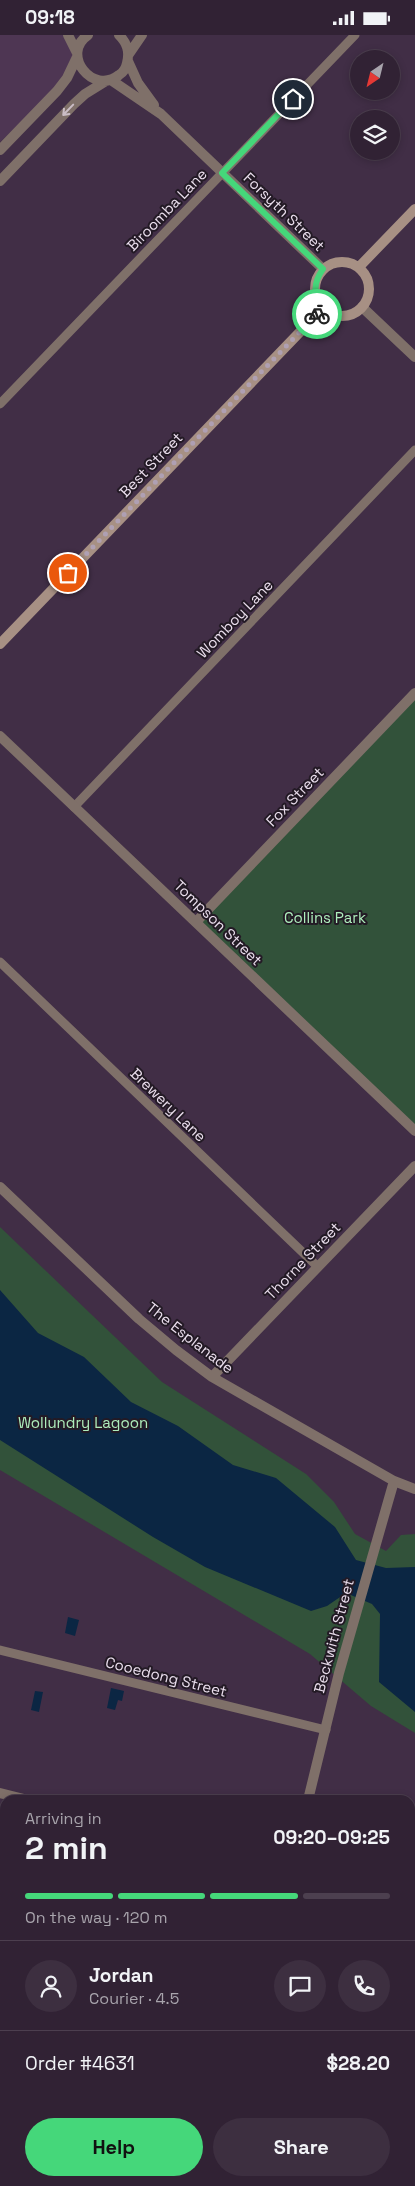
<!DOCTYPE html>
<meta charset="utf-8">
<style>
body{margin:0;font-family:"Space Grotesk",sans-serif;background:#3d2f40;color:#f1f3f6;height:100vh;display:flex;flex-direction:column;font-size:19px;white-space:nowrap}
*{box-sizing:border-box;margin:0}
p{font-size:16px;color:#a8a4ac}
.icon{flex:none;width:28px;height:28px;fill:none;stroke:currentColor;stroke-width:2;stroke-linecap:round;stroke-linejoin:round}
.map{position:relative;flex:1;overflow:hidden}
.side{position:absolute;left:0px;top:1760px;width:415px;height:391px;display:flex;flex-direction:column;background:#312234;border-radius:15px 15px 0 0;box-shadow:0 2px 8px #0003,0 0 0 1px #4c3f4f}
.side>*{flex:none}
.needle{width:32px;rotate:215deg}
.tools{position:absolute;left:350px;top:15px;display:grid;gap:10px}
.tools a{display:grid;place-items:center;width:50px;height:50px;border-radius:50%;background:#312234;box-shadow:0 2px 8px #0003,0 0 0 1px #4c3f4f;font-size:25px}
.pin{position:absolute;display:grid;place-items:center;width:42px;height:42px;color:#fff;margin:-21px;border:2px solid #fff;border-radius:50%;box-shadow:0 1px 5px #0007}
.courier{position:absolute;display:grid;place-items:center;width:50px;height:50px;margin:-25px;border:4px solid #45d77a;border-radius:50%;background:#fff;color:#222;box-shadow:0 1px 6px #0007}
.headline em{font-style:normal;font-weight:600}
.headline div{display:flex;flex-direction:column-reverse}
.headline{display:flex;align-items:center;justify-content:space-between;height:85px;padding:0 25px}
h1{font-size:32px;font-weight:600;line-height:38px}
.bar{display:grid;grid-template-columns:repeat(4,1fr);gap:8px 5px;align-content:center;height:60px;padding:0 25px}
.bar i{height:6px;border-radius:4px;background:#4c3f4f}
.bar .on{background:#45d77a}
.bar p{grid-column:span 4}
.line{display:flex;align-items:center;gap:12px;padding:0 25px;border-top:1px solid #4c3f4f}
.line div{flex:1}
.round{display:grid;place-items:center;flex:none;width:52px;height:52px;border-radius:26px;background:#3d2f40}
.cta{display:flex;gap:10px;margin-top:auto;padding:10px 25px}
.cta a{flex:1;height:58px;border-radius:30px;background:#45d77a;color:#111;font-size:20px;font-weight:600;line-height:58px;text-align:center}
.cta a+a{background:#3d2f40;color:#f1f3f6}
.status{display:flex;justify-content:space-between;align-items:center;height:35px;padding:0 25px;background:#312234;direction:ltr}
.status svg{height:14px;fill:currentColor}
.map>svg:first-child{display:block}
</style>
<div class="status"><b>09:18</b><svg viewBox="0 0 49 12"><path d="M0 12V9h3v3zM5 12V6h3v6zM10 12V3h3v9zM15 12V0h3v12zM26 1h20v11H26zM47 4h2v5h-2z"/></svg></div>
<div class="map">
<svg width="415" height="2151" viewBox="0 0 415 2151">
<rect width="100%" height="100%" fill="#412e46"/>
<path fill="#4e3653" d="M0,0h63l7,10 3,13 -19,33 -54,51z"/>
<path fill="#32523a" d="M415,658v438l-219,-209z
M0,1192l162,155 144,92 28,28 21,32 31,17 15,-16 14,-1v199l-44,-27 -61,-52 -310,-184z"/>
<path fill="#0b2643" d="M0,1255l38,43 46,24 47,45 47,24 55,39 43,13 59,49 21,33 30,8 29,-1v145l-36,-30 1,-68 -8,-10 -26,-11 -19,13 -16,5 -106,-44 -52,-30 -153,-97z
M68,1582l11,3 -4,16 -10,-3z
M111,1653l13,3 -2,10 -4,-1 -3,10 -8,-2z
M35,1656l8,1 -4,20 -8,-2z"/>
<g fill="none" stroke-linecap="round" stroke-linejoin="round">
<path stroke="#7f7069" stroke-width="9" d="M0,369l355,-369
M74,772l341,-357
M0,927l318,305
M0,1615l326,80
M0,2090l5,1"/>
<path stroke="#7f7069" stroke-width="10" d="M68,0l9,18
M88,0c-28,19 5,61 31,40 5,-3 7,-7 8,-12 3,-12 0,-20 -8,-28
M129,19l13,-19
M128,26l10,22 16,22
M111,45l50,34 162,155
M0,115l57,-59 10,-13 10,-21
M0,146l74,-77 11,-10 21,-13
M362,272l53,50
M0,701l415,395
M196,887l219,-229
M0,1152l139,132 37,31 36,27 182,104 21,8
M212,1342l203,-211
M0,1758l28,7
M308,1765l31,-127 55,-192
M410,1858l5,1
M217,2151l1,-5"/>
<path stroke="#a79084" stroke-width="10" d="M315 254a27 27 0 1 1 54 0a27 27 0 1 1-54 0Z
M359,232l56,-58
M0,609l323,-336
M0,1960l5,1
M410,2060l5,1"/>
</g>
<defs><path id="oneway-shaft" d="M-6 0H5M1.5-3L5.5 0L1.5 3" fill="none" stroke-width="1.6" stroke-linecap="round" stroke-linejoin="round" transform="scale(1.25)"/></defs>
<use stroke="#cabdc5" href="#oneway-shaft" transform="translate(68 75) rotate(134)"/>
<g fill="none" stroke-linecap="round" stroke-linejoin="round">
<path stroke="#afa0b3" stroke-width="5" stroke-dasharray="0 9" d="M68,538l249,-259"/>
<path stroke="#45d77a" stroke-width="6" d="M293,64l-71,74 101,96c-10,14 -10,25 0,39l-6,6"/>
</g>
<g text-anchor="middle" stroke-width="4" stroke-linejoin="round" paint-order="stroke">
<g font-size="15" fill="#eadeed" stroke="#231a25">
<text transform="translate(167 175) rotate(-46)" y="5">Biroomba Lane</text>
<text transform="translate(284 177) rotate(44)" y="5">Forsyth Street</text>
<text transform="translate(151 430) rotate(-46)" y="5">Best Street</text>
<text transform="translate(235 584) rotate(-46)" y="5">Womboy Lane</text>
<text transform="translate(295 762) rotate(-46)" y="5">Fox Street</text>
<text transform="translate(218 888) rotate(44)" y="5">Tompson Street</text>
<text transform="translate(168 1070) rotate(44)" y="5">Brewery Lane</text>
<text transform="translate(303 1226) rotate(-46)" y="5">Thorne Street</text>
<text transform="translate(190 1303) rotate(38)" y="5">The Esplanade</text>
<text transform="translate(334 1601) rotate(-75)" y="5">Beckwith Street</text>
<text transform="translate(166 1642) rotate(14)" y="5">Cooedong Street</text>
</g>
<g font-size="15" fill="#aeedbc" stroke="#231a25">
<text x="325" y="888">Collins Park</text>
<text x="83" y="1393">Wollundry Lagoon</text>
</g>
</g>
</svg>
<div class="tools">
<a><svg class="needle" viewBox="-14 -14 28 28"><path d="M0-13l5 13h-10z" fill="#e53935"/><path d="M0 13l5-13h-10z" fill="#a8a4ac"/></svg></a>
<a><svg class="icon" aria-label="layers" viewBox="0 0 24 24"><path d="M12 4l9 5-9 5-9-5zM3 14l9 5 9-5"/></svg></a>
</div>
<div class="pin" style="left:68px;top:538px;background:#ea580c"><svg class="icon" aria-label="bag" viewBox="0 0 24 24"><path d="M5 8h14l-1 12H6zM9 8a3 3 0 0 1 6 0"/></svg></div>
<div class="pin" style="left:293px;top:64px;background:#1f2937"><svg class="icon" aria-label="home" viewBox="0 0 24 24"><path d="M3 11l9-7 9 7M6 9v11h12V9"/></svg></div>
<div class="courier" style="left:317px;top:279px"><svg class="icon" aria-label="bike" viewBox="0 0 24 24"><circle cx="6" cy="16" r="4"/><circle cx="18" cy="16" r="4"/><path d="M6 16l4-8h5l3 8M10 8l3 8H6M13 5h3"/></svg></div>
<section class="side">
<div class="headline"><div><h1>2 min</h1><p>Arriving in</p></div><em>09:20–09:25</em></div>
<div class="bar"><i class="on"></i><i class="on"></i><i class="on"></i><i></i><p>On the way · 120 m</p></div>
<div class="line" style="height:90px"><a class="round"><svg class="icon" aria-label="person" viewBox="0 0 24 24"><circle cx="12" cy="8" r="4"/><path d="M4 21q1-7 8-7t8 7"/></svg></a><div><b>Jordan</b><p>Courier · 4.5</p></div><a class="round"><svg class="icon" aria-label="chat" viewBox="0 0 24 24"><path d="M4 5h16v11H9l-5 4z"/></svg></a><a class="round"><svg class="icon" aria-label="phone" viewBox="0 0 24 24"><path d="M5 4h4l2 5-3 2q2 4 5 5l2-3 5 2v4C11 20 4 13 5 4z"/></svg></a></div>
<div class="line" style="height:65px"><div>Order #4631</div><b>$28.20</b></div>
<div class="cta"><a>Help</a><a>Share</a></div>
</section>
</div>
